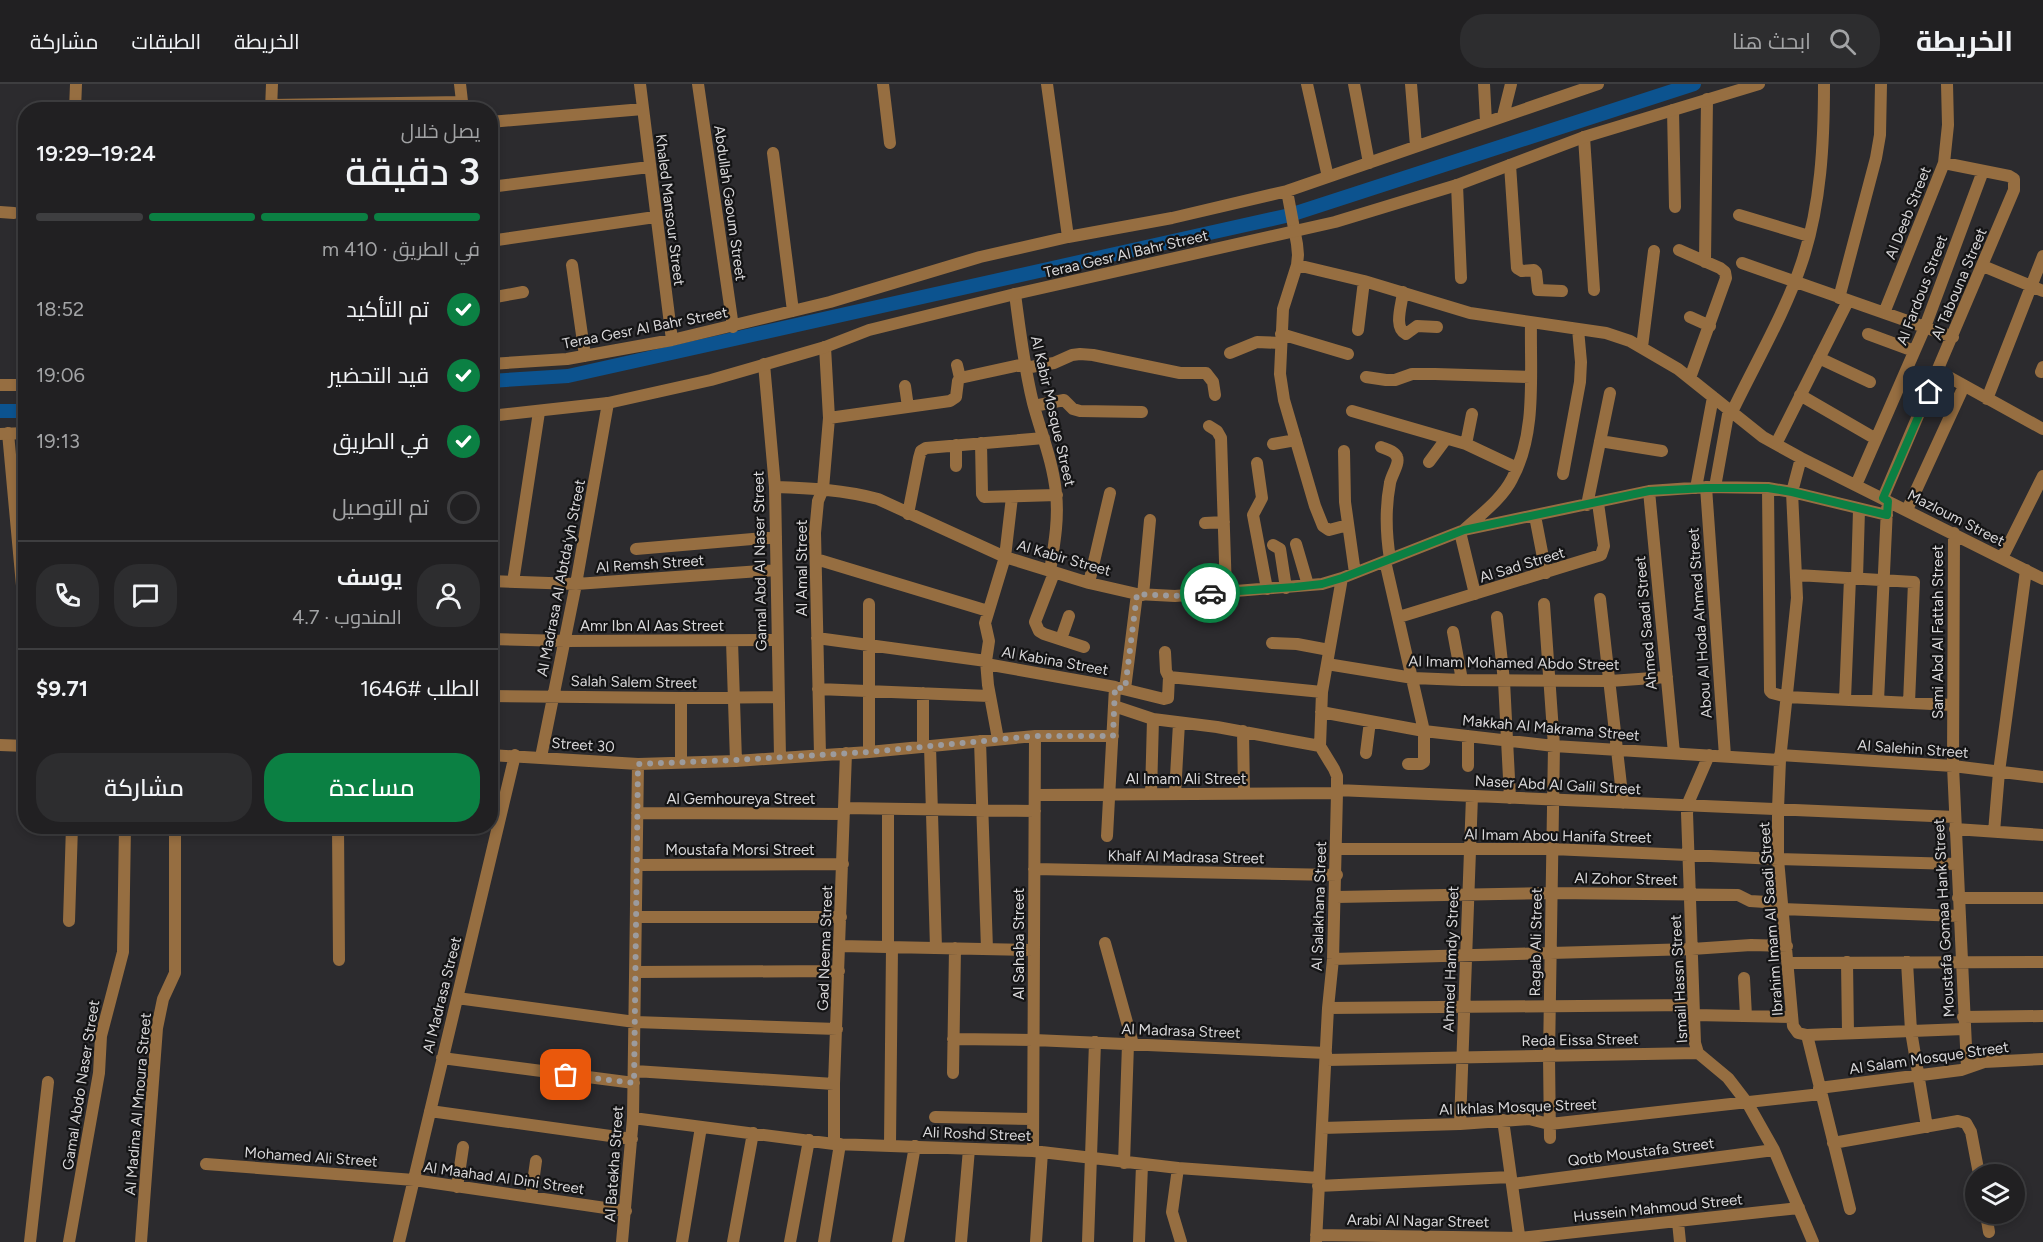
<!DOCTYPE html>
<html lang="ar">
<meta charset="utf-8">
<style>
body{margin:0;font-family:Figtree,Cairo,sans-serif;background:#2d2d2f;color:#f1f3f6;direction:rtl;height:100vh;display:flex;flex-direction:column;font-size:22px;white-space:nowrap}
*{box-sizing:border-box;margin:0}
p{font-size:20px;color:#a2a3a5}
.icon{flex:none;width:33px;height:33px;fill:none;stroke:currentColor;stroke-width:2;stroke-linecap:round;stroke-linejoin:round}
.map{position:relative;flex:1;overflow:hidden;direction:ltr}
.panel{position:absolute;left:18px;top:18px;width:480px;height:732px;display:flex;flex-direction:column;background:#212022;border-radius:24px;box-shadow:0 3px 9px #0003,0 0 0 2px #3e3e40;direction:rtl}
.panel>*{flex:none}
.controls{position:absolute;left:1965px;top:1080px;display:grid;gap:12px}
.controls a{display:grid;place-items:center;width:60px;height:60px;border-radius:50%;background:#212022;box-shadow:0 3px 9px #0003,0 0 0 2px #3e3e40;font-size:30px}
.pin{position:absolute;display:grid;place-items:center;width:51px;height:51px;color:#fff;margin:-26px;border-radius:12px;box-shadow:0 3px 9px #0006}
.courier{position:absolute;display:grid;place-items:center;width:60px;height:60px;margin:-30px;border:4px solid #0b8043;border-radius:50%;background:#fff;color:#222;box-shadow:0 2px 8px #0007}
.headline em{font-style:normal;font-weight:600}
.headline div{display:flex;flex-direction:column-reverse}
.headline{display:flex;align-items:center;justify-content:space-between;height:102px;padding:0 18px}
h1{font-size:39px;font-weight:600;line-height:45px}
.bar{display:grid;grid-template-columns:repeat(4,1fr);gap:9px 6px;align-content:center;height:72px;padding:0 18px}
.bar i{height:8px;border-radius:4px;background:#3e3e40}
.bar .selected{background:#0b8043}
.bar p{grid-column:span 4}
.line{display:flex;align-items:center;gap:15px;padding:0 18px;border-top:2px solid #3e3e40}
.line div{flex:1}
.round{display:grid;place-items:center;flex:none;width:63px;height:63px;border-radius:24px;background:#2d2d2f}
ol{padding:0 18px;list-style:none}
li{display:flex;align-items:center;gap:18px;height:66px}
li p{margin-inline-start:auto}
li .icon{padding:6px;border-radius:50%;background:#0b8043;color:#fff;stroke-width:4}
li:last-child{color:#a2a3a5}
li i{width:33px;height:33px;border:3px solid #3e3e40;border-radius:50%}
.button{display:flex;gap:12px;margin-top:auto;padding:12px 18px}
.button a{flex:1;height:69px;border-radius:24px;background:#0b8043;color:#fff;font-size:24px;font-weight:600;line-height:69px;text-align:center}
.button a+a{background:#2d2d2f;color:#f1f3f6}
header{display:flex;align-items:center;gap:36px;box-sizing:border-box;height:84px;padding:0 30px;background:#212022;border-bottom:2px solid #3e3e40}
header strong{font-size:28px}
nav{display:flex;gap:33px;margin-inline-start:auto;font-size:21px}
.search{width:420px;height:54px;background:#2d2d2f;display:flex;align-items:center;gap:15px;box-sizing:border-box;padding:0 21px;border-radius:24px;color:#a2a3a5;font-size:22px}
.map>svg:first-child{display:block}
</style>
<header>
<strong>الخريطة</strong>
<div class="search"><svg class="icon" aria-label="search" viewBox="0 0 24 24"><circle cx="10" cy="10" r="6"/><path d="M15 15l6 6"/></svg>ابحث هنا</div>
<nav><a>الخريطة</a><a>الطبقات</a><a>مشاركة</a></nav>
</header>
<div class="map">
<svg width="2043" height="1158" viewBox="0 0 2043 1158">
<rect width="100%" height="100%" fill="#2c2b2e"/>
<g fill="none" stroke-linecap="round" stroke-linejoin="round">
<path stroke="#0c538f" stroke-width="14" d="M490,297l78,-5 722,-161 404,-131
M0,327h26"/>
<path stroke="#966e41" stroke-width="12" d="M460,0l3,26
M640,0l32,256
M698,0l35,243
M883,0l7,59
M1047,0l21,153
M1307,0l21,93
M1354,0l15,79
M1411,0l5,62
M1484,0l2,38
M272,21l190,-3
M75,26l1,-26
M271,26l1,-26
M1673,26l2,97
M1503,32l8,-32
M490,38l153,-13
M1584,53l10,153
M773,69l20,158
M1510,81l7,103 5,3 12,-1 2,2 2,18 24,1
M1457,101l4,93
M490,103l159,-20
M1287,107l10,53 1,11 -1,10 -14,44 -3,65 4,26 31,106 8,20 6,4 19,-5
M0,128l14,1
M1739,131l70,21
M490,157l165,-24
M1679,166l41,18 5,4 1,6 -36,100
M1705,178l2,-163
M1742,179l211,74
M572,181l13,91
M1297,181l67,16 106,32 136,20 24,8 48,28 85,68 38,21 242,121
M1983,182l60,25
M1403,208c-1,12 -10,36 3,42l11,-8 20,1
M1015,210c5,37 9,73 18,109 8,30 20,59 23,90 3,26 -2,53 -6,78
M490,214l33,-6
M1839,214l37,-140 4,-23 1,-51
M1884,229l60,-150 4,-38 -1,-41
M1690,233l20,9
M1358,246l6,-49
M1281,250l67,20
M1868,250l46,17
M1642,263l12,-96
M1230,269l27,-11 24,1
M1819,274l51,24
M490,280l77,-5 105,-19 158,-38 150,-45 88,-20 104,-19 115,-27 311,-107
M764,280l11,123 5,270
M957,281l3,13
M1025,284l29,-5 18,-8 8,-1 13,1 87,18h26l7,9 2,13
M1938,287l105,58
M2041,288l2,-5
M1366,293l20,3h9l17,-6h23l95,3
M0,301h26
M905,302l3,21
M1800,311l76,44
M1987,315l56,-143
M1034,322l30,-6 9,9 7,2 62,1
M1352,327l114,33 51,24
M1732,328c23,-48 54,-101 70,-150 19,-57 22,-119 22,-178
M829,334l121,-17 6,-4 2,-16 2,-3 64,-14
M1209,342l8,5 4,7 5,154
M8,349l18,196
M1600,357l62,10
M981,359l1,51 2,3 73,-2
M1273,360l23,-4
M1466,360l6,-30
M1776,360l72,-143
M956,361v21
M1381,363c5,2 14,4 16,10 3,6 -6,19 -7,26 -5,26 -4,51 0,76
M1344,367l1,51 10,71
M1801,374l-9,34 5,106 -17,162 -2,49v50l15,167 5,7 9,2 157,-6
M1429,378l17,-23
M1257,379l5,35 -9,17 14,74
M1563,390l17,-92 1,-20 -3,-33
M1856,401l69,-158 58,-156
M775,403c35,1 69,3 103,12l127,58 84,26 48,11 38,2 147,-12 20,-6 122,-48 185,-39 57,-4 62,1 24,4 95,23
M1706,403l19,269
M1715,403l14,-78
M1696,404l17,-91
M1768,404l2,203 2,2 15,4 166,8
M1649,407l25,262
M1883,414l131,-308v-11l-5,-3 -65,-13
M1587,421l23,-112
M1907,426l57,-124
M908,430l11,-56 2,-7 5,-3 118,-10
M1535,432l11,57
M1205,439l19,-1
M1464,446c16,-15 38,-31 48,-51 25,-46 18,-105 19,-156
M1460,448l15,62
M1954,449l-1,233 14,302
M1296,460l12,41
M1273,461l7,4 6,39
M636,465l140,-12
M2002,474l41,-82
M816,475l172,52
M1385,477l39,170v31l-3,2h-13
M1054,489l-19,49 4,9 5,3 40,13
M1797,491l117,7 -5,121
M1857,494l2,-68
M490,497l86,3 200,-14
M513,498l26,-170
M1089,499l21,-90
M1143,511l7,-75
M1600,515l23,204
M869,520v148
M1544,520l10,142 -5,310 1,82
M1399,533l202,-62 3,-9 -6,-43
M1497,533l7,64 6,117
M1453,548l9,48
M817,554l169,23
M490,555l75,2 212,-1
M1061,555l8,-23
M732,557l4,120
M1272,559l25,1 32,6
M1165,568l1,19 3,6 153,15
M986,580l129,23 49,12 4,-1 1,-21
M1327,580l86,14 49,2 148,1 57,-4
M818,605l171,7
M1125,605l12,-95
M923,609v54
M490,612l191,2 97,-1
M681,614v65
M1845,615l5,-121
M1878,617l9,-193
M1114,622l39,13 64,8 103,19
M1321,628l103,19 130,15 226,14
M1243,647l1,62
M998,655l-10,-54 -2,-24 3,-20 -4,-18 20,-66 7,-60
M980,657l7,208
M0,661l26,1
M930,662l6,202
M1366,669l4,-32
M490,671l148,9 98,-3 133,-9 166,-16h78
M820,671l-5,-222 3,-32 5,-12 6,-71 -4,-71
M1709,671l-20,46 -2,12 8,230 3,10 30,25 20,26 26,46 39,92
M1780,671l173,11 90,11
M541,673l35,-173 32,-181
M1468,682v-30
M1337,706l618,27
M1151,710l2,-75
M1175,710l4,-71
M1035,711l302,-2
M844,724l191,3
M637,729l207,1
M338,742l1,134
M1955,745l88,6
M1994,748l5,-60 27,-202
M1107,752l8,-149
M1337,765h215l226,10 178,5
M637,781l206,-1
M1034,785l303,6
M1336,813l216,-4 186,2 12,6 32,2
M1958,814h85
M1782,825l177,7
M636,833h205
M69,837l3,-95
M1105,859l28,101
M840,862l194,4
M888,863v-138
M1333,875l359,-10 59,-4 36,1
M1847,878l1,71
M1907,878l4,69 16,96
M1789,879l254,-1
M636,888l203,-1
M1744,894l2,38
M457,914l178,24 202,7
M1328,924l365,-3
M1694,931l98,2
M1963,933l80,-1
M1807,951l43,174
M953,955l81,1 292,13
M442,974l192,25
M1326,976l372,-7
M635,987l199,13
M953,989l2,-125
M1819,1004l142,-18 23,-8 59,-3
M430,1027l202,28
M935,1033l98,2
M633,1034l201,26 199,7 145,17 141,10
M1503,1036l17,122
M1460,1040l12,-328
M1322,1044l138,-4 69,-5 20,5 10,-1 262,-29
M1833,1059l125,-22 8,2 5,9 8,42
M834,1060v-60l12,-331
M890,1061l2,-198
M1033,1067l2,-415
M1124,1079l4,-119
M206,1080l208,16 212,31
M1178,1084l-6,44 9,30
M1512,1100l262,-34
M1318,1102l193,-9
M457,1103l6,-40
M531,1113l5,-36
M1986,1130l3,18
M1678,1138l2,20
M1316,1151l204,3 279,-30
M30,1158l18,-160
M69,1158l30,-169 2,-37 22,-84 2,-126
M141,1158l16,-214 6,-29 12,-26v-147
M399,1158l116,-487
M622,1158l11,-124 5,-354
M682,1158l19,-115
M733,1158l20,-109
M790,1158l19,-102
M824,1158l16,-98
M898,1158l17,-96
M961,1158l8,-93
M1036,1158l6,-90
M1088,1158l7,-200
M1139,1158l3,-77
M1316,1158l12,-234 5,-49 4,-166v-17l-3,-7 -14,-23 2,-54 20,-114"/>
<path stroke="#966e41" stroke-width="12" d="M490,332l118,-13 103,-23 114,-33 44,-17 146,-36 320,-72 122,-37 127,-48 175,-53
M0,350l26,-1"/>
</g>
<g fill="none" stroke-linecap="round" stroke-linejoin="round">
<path stroke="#9c9b9d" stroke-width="6" stroke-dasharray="0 10.8" d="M566,991l68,8 4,-319 98,-4 133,-8 166,-16h78l2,-49 10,2 12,-95 37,2 36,-3"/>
<path stroke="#0b8043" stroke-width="8" d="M1210,509l85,-6 27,-3 20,-6 122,-48 185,-39 57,-3h62l24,4 95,23 1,-14 -5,-3 46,-106"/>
</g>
<g text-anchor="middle" stroke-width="4.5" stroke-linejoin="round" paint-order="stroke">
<g font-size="15" fill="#d8d7d9" stroke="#141415">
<text transform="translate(730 119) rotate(82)" y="5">Abdullah Gaoum Street</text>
<text transform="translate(670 126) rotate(83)" y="5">Khaled Mansour Street</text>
<text transform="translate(1908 129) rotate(-68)" y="5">Al Deeb Street</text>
<text transform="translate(1126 170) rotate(-13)" y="5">Teraa Gesr Al Bahr Street</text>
<text transform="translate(1959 200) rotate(-67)" y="5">Al Tabouna Street</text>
<text transform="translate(1922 206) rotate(-69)" y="5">Al Fardous Street</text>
<text transform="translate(645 244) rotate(-11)" y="5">Teraa Gesr Al Bahr Street</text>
<text transform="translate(1053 327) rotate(77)" y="5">Al Kabir Mosque Street</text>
<text transform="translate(1956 434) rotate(27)" y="5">Mazloum Street</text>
<text transform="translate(1064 474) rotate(16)" y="5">Al Kabir Street</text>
<text transform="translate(760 477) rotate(-91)" y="5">Gamal Abd Al Naser Street</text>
<text transform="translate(650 480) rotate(-4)" y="5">Al Remsh Street</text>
<text transform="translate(1522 481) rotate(-17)" y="5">Al Sad Street</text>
<text transform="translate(802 484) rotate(-90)" y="5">Al Amal Street</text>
<text transform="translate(561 494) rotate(-79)" y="5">Al Madrasa Al Abtda'yh Street</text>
<text transform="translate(1646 539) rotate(-95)" y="5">Ahmed Saadi Street</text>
<text transform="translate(1700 539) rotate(-94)" y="5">Abou Al Hoda Ahmed Street</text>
<text x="652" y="547">Amr Ibn Al Aas Street</text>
<text transform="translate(1938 548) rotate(-90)" y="5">Sami Abd Al Fattah Street</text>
<text transform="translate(1055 577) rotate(10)" y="5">Al Kabina Street</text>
<text transform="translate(1514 579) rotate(1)" y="5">Al Imam Mohamed Abdo Street</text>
<text transform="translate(634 598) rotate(1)" y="5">Salah Salem Street</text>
<text transform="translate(1551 644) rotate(5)" y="5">Makkah Al Makrama Street</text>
<text transform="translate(583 661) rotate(4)" y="5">Street 30</text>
<text transform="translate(1913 665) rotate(4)" y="5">Al Salehin Street</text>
<text x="1186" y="700">Al Imam Ali Street</text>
<text transform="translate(1558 701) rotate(3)" y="5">Naser Abd Al Galil Street</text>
<text x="741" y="720">Al Gemhoureya Street</text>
<text transform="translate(1558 752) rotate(1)" y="5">Al Imam Abou Hanifa Street</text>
<text x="740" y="771">Moustafa Morsi Street</text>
<text transform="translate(1186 773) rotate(1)" y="5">Khalf Al Madrasa Street</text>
<text transform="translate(1626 795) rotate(1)" y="5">Al Zohor Street</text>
<text transform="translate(1319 822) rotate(-88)" y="5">Al Salakhana Street</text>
<text transform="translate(1944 834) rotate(-93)" y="5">Moustafa Gomaa Hank Street</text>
<text transform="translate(1771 835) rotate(-94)" y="5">Ibrahim Imam Al Saadi Street</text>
<text transform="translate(1536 858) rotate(-89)" y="5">Ragab Ali Street</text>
<text transform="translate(1019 860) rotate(-90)" y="5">Al Sahaba Street</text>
<text transform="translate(825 864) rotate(-88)" y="5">Gad Neema Street</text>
<text transform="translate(1451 875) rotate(-88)" y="5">Ahmed Hamdy Street</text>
<text transform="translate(1679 895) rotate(-93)" y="5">Ismail Hassn Street</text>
<text transform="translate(442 911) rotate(-76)" y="5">Al Madrasa Street</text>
<text transform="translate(1181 947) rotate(2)" y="5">Al Madrasa Street</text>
<text transform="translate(1580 956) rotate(-1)" y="5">Reda Eissa Street</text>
<text transform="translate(1929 974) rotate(-8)" y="5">Al Salam Mosque Street</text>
<text transform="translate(81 1001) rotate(-81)" y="5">Gamal Abdo Naser Street</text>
<text transform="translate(138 1020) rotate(-85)" y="5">Al Madina Al Mnoura Street</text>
<text transform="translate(1518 1023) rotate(-2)" y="5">Al Ikhlas Mosque Street</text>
<text transform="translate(977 1050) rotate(2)" y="5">Ali Roshd Street</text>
<text transform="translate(1641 1068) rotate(-7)" y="5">Qotb Moustafa Street</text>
<text transform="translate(311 1073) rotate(4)" y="5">Mohamed Ali Street</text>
<text transform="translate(614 1080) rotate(-86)" y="5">Al Batekha Street</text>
<text transform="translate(504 1094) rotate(8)" y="5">Al Maahad Al Dini Street</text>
<text transform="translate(1658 1124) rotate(-6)" y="5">Hussein Mahmoud Street</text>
<text transform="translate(1418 1137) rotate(1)" y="5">Arabi Al Nagar Street</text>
</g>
</g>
</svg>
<div class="controls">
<a><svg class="icon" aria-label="layers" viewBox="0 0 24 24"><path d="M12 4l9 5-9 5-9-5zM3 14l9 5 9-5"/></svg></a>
</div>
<div class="pin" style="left:566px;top:991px;background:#ea580c"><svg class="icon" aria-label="bag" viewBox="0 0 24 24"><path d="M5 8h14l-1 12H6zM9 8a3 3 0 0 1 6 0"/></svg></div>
<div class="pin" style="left:1929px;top:308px;background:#1f2937"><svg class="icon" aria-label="home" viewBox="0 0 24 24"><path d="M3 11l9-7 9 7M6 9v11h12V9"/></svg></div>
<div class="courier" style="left:1210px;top:509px"><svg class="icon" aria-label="car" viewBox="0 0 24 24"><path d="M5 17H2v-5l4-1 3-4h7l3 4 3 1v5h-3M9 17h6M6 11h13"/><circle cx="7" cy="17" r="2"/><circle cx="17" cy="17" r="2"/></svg></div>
<section class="panel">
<div class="headline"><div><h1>3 دقيقة</h1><p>يصل خلال</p></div><em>19:24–19:29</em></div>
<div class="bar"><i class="selected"></i><i class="selected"></i><i class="selected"></i><i></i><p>في الطريق · 410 m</p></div>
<ol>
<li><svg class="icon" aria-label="check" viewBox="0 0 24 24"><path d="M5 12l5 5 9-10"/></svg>تم التأكيد<p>18:52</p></li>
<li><svg class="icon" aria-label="check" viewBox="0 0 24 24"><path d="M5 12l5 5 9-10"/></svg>قيد التحضير<p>19:06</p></li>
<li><svg class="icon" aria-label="check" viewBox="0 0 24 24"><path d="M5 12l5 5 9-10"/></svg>في الطريق<p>19:13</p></li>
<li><i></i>تم التوصيل</li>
</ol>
<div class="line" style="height:108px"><a class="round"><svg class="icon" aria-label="person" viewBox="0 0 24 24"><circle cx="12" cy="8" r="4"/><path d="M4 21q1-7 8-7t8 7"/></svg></a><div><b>يوسف</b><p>المندوب · 4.7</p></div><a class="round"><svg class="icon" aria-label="chat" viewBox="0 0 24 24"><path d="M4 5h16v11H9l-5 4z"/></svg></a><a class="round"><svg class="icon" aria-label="phone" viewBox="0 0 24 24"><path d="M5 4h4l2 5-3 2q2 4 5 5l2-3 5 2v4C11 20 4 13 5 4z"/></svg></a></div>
<div class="line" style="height:78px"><div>الطلب #1646</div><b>$9.71</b></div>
<div class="button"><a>مساعدة</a><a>مشاركة</a></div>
</section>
</div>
